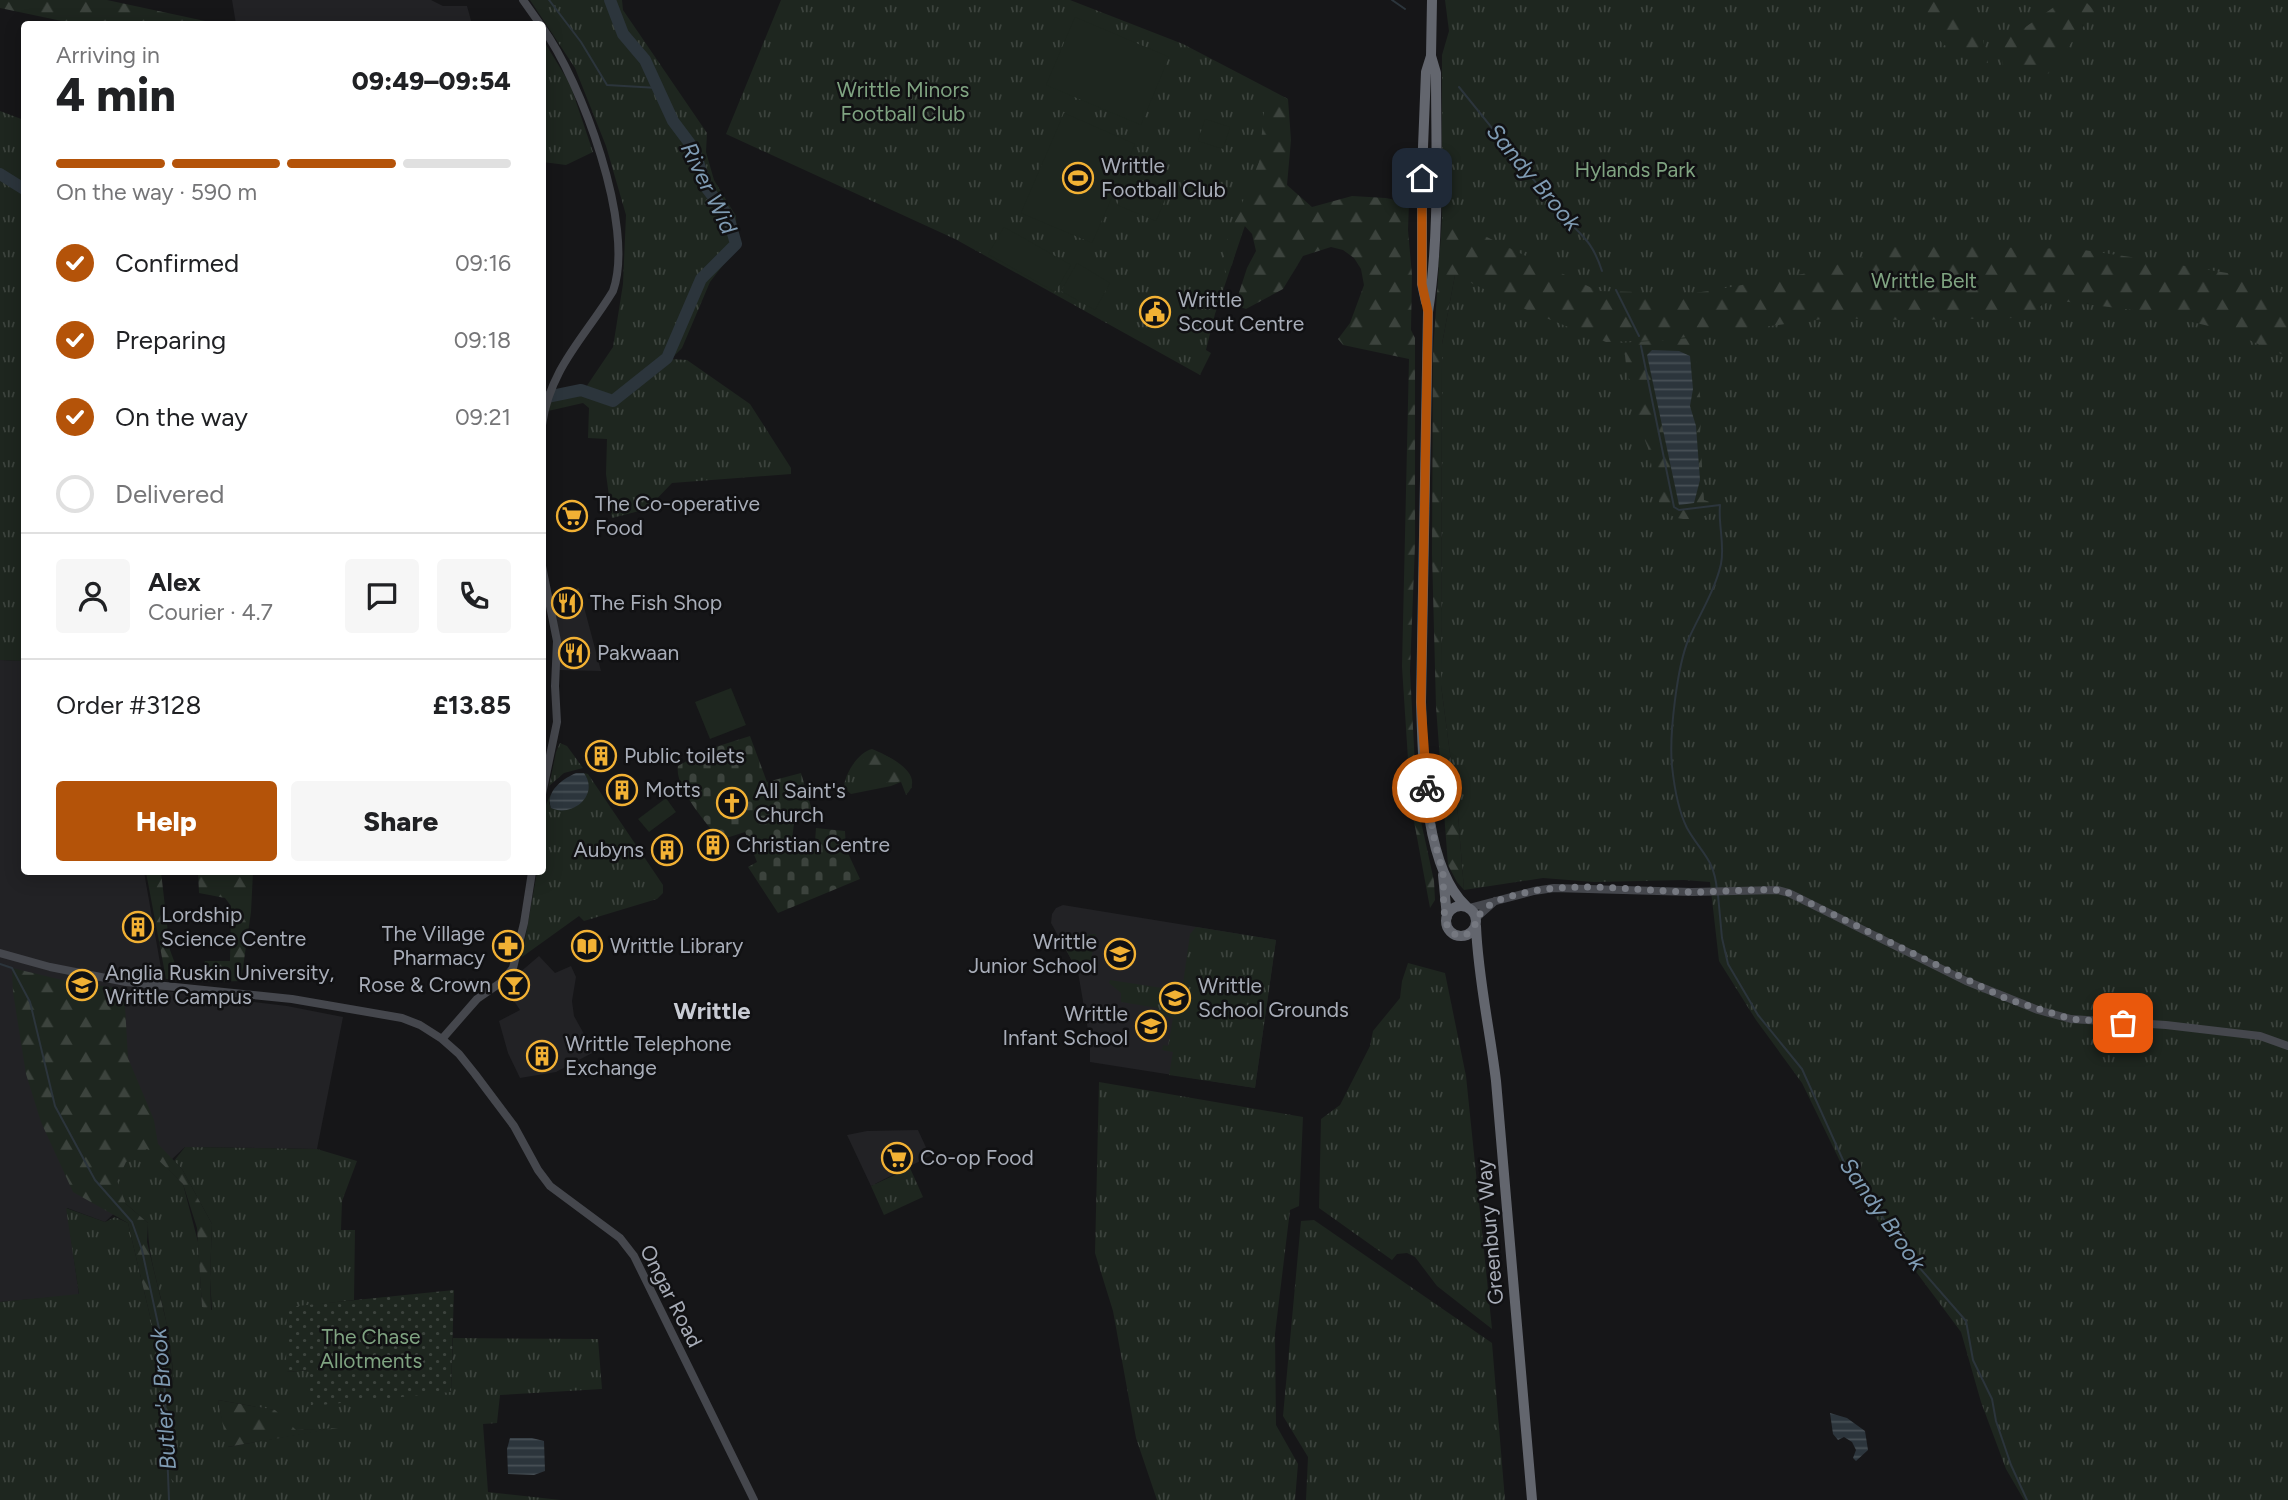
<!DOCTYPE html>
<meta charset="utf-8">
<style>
body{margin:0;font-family:Figtree,sans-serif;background:#f6f6f6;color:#202124;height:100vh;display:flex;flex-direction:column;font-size:26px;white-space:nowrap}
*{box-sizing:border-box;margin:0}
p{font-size:23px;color:#757577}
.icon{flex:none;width:38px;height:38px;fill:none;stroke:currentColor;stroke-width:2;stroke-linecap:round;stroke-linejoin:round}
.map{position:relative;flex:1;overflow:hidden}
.sheet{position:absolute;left:21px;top:21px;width:525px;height:854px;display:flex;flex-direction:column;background:#fff;border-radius:7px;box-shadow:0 4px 18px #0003}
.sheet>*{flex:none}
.pin{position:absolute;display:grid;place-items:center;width:60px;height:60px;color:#fff;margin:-30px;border-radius:14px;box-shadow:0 4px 10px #0006}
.courier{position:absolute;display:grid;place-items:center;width:70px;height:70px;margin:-35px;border:5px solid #b45309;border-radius:50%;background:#fff;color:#222;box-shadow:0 2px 9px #0007}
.summary em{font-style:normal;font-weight:800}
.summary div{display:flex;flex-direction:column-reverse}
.summary{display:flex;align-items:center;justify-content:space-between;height:119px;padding:0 35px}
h1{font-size:46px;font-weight:800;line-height:52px}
.bar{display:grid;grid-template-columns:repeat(4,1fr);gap:10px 7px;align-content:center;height:84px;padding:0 35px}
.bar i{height:9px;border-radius:5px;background:#e0e0e0}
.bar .active{background:#b45309}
.bar p{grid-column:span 4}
.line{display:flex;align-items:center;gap:18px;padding:0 35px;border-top:2px solid #e0e0e0}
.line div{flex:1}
.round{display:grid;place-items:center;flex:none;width:74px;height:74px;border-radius:7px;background:#f6f6f6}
ol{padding:0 35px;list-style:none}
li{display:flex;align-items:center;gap:21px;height:77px}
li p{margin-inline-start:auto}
li .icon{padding:7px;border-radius:50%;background:#b45309;color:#fff;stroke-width:4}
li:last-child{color:#757577}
li i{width:38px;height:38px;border:4px solid #e0e0e0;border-radius:50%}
.primary-button{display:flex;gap:14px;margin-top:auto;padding:14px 35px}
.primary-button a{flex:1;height:80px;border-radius:7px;background:#b45309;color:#fff;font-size:28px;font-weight:800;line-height:80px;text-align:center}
.primary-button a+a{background:#f6f6f6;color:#202124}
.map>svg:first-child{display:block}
</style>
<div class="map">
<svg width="2288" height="1500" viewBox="0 0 2288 1500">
<defs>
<pattern id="grass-tufts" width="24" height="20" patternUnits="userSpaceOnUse" patternTransform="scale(1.75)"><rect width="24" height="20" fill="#1e261f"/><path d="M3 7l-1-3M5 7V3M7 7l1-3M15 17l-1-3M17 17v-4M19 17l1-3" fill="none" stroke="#3c433d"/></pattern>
<pattern id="forest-firs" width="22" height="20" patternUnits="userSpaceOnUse" patternTransform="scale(1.75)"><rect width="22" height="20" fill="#1e261f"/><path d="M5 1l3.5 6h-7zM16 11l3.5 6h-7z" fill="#3c433d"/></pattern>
<pattern id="cemetery-stones" width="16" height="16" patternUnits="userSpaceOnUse" patternTransform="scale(1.75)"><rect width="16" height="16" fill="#1e261f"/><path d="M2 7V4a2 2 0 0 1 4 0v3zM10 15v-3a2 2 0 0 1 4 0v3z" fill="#3c433d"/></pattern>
<pattern id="garden-dots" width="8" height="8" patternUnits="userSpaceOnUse" patternTransform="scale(1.75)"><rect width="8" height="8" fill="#1e261f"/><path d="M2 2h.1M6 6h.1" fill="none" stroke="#3c433d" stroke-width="1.8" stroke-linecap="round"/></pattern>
<pattern id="water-rules" width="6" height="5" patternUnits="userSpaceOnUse" patternTransform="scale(1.75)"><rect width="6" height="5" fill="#2c353c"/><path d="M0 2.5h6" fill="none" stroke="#485056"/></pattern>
</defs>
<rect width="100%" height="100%" fill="#161618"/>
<path fill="#222225" d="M232,0h199l12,6h24l5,18h-236z
M579,588l22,83 -42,-1 -2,-50 -7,-23z
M0,660l24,1v211h120l21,119 122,15 56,11 -26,132 -132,-2 -80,75 -38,-14 12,87 -79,7z
M1063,905l213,35 -21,148 -165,-26v-20l-12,-70 -27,-49 1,-9 4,-6z
M539,956l16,17 16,-7 5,11 -4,24 2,15 20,36 -38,20 -36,6 -12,-25 -9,-32 21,-11 -16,-24z
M918,1130l12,26 -59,30 -24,-51 20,-4z"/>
<path fill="url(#grass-tufts)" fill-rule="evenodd" d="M530,0h92l1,10 84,123 -1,19 8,28 22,36 1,31 -27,35 -28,66 -11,11 16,1 63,44 41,64v6l-119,9 -25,26 -35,9 -6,-44 1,-35 -19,-1 1,-30 -6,-5 -35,8 4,-13 30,-5 31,-46 10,-63 3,-69 -20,-69 -31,-78z
M781,0h289l113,44 105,55 -73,215 -9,36 5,3 -11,22 -245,-136 -229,-105z
M1445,0h843v1500h-264l-18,-31 -25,-67 -20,-70 -109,-146 -50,-103 -46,-63 -37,-59 -9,-79 -26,-2 -90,2 -51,-4 -79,12 -6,-75 -17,-130 1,-341 13,-69 -17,-8 4,-29v-183l7,-24z
M542,38l28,46 23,68 -27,13 -23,-3z
M0,111l24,9v541l-24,-1z
M560,743l7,3 16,22 -19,5 -15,13 7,-34z
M872,749c17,7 55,25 34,46l-5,-13 -10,4 -40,8 -7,-6c0,-13 14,-36 28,-39z
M584,773l4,1 75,111v8l-6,6 -73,22 -5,-5 -57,41 15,-85h5c0,-26 -5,-57 10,-79l-3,10 2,5c21,9 48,-14 33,-35z
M1196,927l80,13 -21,148 -86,-13 4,-23 -11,-2 1,-5 5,1 5,-28 -16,-3 1,-7 -37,-6v-9l-12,-10 1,-3 72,11 8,-57z
M1092,934h4l-7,36 -7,3 -4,-1 -16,-30 4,-3z
M1408,963l37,10 21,103 26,253 -55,-43 -22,-29 -8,-4 -10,1 -5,6 -73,-52 2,-89 19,-14 30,-59 3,-15 27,-33 2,-17z
M1099,1082l204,35 -4,89 -9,4 -15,124 1,91 22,39 -3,36h-138l-21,-62 -23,-127 -18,-58z
M185,1147l132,2 40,12 -15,40 -1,29h14l-1,70 -67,8v64l22,-2 142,22 2,-54 145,1 4,50 -102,6 -3,28 -14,1 5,68 73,8h-561v-198l79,-8 -13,-86 39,14 10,-5 13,6 30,127 4,83 13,-8c0,-33 -2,-67 -8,-99 -6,-34 -20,-69 -19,-103l-22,-19 -9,-23 9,-19 21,-14 36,36 15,58 4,65 10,3 -2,-32 2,-54 -30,-55 -8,-8zM218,1400l56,10 21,20 34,-1 -101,18z
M910,1168l13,29 -39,18 -13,-29z
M1314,1220l178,123 13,157h-199l2,-43 -25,-41 18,-195z"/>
<path fill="url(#forest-firs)" d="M0,0h107l112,24h-143l-76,-16z
M1902,0h42l36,26 8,37 -44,-18z
M2057,0h27l11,11 -47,63 -44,-5 -8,-39 24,1 34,-24z
M1275,93l13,6 3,41 -4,45 25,22 40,-11 34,2 23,5 -1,27 4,45 -1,55 4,8v207l-5,126 7,132 17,78 1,19 -5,8 -19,-103 -9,-138 7,-308 -66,-14 -5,-6 12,-16 14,-38 -3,-16 -7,-11 -11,-8 -12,-3 -28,9 -20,33 -37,20 -11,-4 12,-37 9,-17 -4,-17 -9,-10 -11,41 -7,8 -1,-26 35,-85 6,-60z
M1442,220l20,5 136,66 39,1 25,5 47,-6 104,-19 88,-27 21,-4 58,6 97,2 67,10 89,15 55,30v53l-62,-27 -77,-18 -96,-12 -11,5 -10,9 -17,4 -107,2 -78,-2 -158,21 22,-1 8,76 -2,18 4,68 9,3 -1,10c-19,9 -44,10 -53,-11l-11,-54 -14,-35 1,-24 -8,-14 -2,-20 -8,-12 49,-3 -60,2 -75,-30 -76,-37 -13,69 -1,341 17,130 6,75 -7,-8 -9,-17 -12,-158 -4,-153 1,-202z
M870,752c20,1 39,16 42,36l-5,1 -6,-8 -10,3 -6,-2 -3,-10 -3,-1 -19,3 -1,-9z
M146,872h15l9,78 8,22h22l5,-11h25l1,-55 -6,-8 -26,-5 -1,-21h55l-2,40 -10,69 -38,1 -37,-3z
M12,968l63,15 43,5 7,18 3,52 26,62 4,24 24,25 30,55 -2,54 1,34 -9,-5 -5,-79 -14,-44 -36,-35 -21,13 -9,19 9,23 22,19 -1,19 21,87 7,64 2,72 -3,17 -9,-10 -7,-122 -30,-127 -55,-31 -32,-70 -15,-48 -13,-82z
M218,1400l57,10 21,20 42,-2 -111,19z"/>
<path fill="url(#cemetery-stones)" d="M750,736l17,46 34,-9 13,44 -19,-2 -3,25 23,2 1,-14 29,3 1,18 14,30 -82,34 -30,-46 9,-5 -12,-30 -25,8c-13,-16 -46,-53 -42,-74l28,-16z"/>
<path fill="url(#garden-dots)" d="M454,1290l-3,102 -140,14 -2,-36 -23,2 1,-65z"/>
<path fill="#1e261f" d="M1075,17l94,40 -28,68 -95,-40z
M1064,113l71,31 -43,99 -71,-30z
M1205,119l25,8 -7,22 -25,-8z
M1128,179l39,16 -11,26 -39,-16z
M1004,227l67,38 -16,27 -67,-38z
M1077,263l33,20 -15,27 -34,-19z
M731,688l15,37 -36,14 -15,-37z
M666,798l10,14 -27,20 -11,-13z"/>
<path fill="url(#water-rules)" d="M1652,350l27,1 11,5 3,33 -3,17 6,20 4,54 -6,23 -15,2 -32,-150z
M576,773h8c16,22 -12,45 -33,35 -6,-16 11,-29 25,-35z
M1830,1413l17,5 18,13 3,19 -12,11 -3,-3 3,-8 -4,-8 -8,-5 -6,3 -5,-6z
M510,1438h22l12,3 1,30 -11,4 -26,-1 -1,-25z"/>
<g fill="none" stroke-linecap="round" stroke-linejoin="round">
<path stroke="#2c353c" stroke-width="2" d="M549,0l32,42 26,43 51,3
M1392,0l13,9
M1459,87c33,41 66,82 99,123 21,25 33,27 44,61
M1616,290l23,46
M1641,346l33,161 5,3 41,-5c-2,19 5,40 1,59 -6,26 -21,50 -32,74 -12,28 -20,97 -17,128 2,19 6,44 15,62 14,25 27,30 30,62
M1718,895l4,43 6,26 30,51 44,54 45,100 71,97 48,55 7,39 19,39 4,22 15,44 16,35
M0,964l12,4 18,34 25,104 40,74 37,42 10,28 21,97 6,153"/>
<path stroke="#2c353c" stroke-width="12" d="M0,174l24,15
M542,398l39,-8 32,11 54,-43 34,-79 35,-35 -8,-28 -22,-29 -12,-38 -21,-28 -28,-61 -22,-26 -13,-34"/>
<path stroke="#45474d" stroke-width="8" d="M523,0l17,24
M542,27c39,54 94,200 71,264 -28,46 -63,77 -71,134
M542,566l15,75 -2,45 2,36 -15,72
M1469,908l65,-17 20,-3 138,4 86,-2 11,3 177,88 72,29 33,9 95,6 94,11 28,10
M1476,918l19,-17
M0,953l50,14 76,15 166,17 110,19 18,7 22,14 17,15 16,20 39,52 24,44 12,16 70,52 14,18 120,244
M442,1039l35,-40 26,-18 10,-13 11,-45 8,-51"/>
<path stroke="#63666e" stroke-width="10" d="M1431,56l5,17c0,79 4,160 -8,239l-7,390c2,57 2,164 45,204
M1426,302l-4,-18v-112l4,-100 5,-16 1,-56
M1443,875l4,42
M1446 921a15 15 0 1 1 30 0a15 15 0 1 1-30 0Z
M1476,926c2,52 14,104 20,155l36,419"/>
</g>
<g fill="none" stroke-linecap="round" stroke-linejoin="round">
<path stroke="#757880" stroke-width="7" stroke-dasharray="0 12.6" d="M1427,788c2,18 4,36 8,54 2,10 6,21 8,31 1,13 -1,44 5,54 9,17 29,6 28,-9 6,-6 13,-14 21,-17 62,-24 131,-10 196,-9 28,0 57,-3 85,-2l11,3 218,106 64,20 52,4"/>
<path stroke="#b45309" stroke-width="9" d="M1422,178v106l6,28 -7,390 6,86"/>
</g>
<defs>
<g id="stadium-ring" transform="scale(1.575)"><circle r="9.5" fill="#111113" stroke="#f2b134" stroke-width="1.5"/><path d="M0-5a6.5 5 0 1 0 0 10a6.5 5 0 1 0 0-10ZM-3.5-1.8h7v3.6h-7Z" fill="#f2b134"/></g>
<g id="civic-ring" transform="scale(1.575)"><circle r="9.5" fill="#111113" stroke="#f2b134" stroke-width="1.5"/><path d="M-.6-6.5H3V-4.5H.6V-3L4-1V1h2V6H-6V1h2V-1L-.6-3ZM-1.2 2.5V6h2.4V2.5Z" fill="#f2b134"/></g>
<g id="supermarket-ring" transform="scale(1.575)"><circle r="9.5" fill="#111113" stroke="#f2b134" stroke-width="1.5"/><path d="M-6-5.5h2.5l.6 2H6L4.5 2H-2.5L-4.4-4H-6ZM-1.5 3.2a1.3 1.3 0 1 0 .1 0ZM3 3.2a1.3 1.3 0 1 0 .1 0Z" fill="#f2b134"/></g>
<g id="restaurant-ring" transform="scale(1.575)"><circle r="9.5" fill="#111113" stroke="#f2b134" stroke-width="1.5"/><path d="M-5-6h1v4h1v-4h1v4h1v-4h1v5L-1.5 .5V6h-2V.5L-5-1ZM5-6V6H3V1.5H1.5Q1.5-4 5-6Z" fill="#f2b134"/></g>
<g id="building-ring" transform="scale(1.575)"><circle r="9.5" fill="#111113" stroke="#f2b134" stroke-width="1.5"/><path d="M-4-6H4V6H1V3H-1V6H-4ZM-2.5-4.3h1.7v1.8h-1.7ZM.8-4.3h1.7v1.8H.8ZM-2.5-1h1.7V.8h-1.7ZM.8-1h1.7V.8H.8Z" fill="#f2b134"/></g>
<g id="church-ring" transform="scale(1.575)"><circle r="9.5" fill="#111113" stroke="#f2b134" stroke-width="1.5"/><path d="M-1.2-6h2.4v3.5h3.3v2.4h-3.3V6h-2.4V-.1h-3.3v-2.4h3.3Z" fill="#f2b134"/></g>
<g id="pharmacy-ring" transform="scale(1.575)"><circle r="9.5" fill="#111113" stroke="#f2b134" stroke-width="1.5"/><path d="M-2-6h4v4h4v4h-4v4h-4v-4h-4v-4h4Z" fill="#f2b134"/></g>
<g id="library-ring" transform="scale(1.575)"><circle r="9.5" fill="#111113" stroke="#f2b134" stroke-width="1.5"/><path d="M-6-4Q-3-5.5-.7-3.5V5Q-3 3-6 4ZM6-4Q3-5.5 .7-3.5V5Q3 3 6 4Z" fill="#f2b134"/></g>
<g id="school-ring" transform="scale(1.575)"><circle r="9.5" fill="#111113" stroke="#f2b134" stroke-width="1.5"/><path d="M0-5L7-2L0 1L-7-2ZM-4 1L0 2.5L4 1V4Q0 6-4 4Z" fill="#f2b134"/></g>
<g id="university-ring" transform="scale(1.575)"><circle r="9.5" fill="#111113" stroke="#f2b134" stroke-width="1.5"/><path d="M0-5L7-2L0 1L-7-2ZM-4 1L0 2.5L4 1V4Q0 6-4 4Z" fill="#f2b134"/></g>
<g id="bar-ring" transform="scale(1.575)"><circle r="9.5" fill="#111113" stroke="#f2b134" stroke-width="1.5"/><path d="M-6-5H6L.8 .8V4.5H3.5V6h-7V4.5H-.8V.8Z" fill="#f2b134"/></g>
</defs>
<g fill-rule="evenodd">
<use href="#stadium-ring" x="1078" y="178"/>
<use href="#civic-ring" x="1155" y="312"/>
<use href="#supermarket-ring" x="572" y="516"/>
<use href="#restaurant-ring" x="567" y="603"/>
<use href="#restaurant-ring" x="574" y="653"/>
<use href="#building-ring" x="601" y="756"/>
<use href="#building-ring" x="622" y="790"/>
<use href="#church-ring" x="732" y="803"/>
<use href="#building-ring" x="713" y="845"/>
<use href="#building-ring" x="667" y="850"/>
<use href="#building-ring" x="138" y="927"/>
<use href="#pharmacy-ring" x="508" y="946"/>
<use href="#library-ring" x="587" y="946"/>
<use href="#school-ring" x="1120" y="954"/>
<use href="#university-ring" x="82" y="985"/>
<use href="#bar-ring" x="514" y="985"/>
<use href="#school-ring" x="1175" y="998"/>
<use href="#school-ring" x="1151" y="1026"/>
<use href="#building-ring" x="542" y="1056"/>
<use href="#supermarket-ring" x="897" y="1158"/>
</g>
<g text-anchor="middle" stroke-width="5" stroke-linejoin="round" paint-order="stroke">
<g font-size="21" fill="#7fa381" stroke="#111113">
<text x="903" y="97">Writtle Minors<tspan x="903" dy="24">Football Club</tspan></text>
<text x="1635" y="177">Hylands Park</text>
<text x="1924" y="288">Writtle Belt</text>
<text x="371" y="1344">The Chase<tspan x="371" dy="24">Allotments</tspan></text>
</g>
<g font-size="21" fill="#a8adb8" stroke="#111113" text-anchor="start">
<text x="1101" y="173">Writtle<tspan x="1101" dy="24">Football Club</tspan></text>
<text x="1178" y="307">Writtle<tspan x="1178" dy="24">Scout Centre</tspan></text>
<text x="595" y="511">The Co-operative<tspan x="595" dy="24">Food</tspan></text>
<text x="590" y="610">The Fish Shop</text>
<text x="597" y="660">Pakwaan</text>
<text x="624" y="763">Public toilets</text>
<text x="645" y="797">Motts</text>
<text x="755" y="798">All Saint's<tspan x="755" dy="24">Church</tspan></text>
<text x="736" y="852">Christian Centre</text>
<text x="644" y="857" text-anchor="end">Aubyns</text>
<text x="161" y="922">Lordship<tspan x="161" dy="24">Science Centre</tspan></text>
<text x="485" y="941" text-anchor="end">The Village<tspan x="485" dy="24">Pharmacy</tspan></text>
<text x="1097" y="949" text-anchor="end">Writtle<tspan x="1097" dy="24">Junior School</tspan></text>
<text x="610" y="953">Writtle Library</text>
<text x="105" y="980">Anglia Ruskin University,<tspan x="105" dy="24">Writtle Campus</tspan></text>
<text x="491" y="992" text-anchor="end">Rose &amp; Crown</text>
<text x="1198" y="993">Writtle<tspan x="1198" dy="24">School Grounds</tspan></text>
<text x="1128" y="1021" text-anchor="end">Writtle<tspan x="1128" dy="24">Infant School</tspan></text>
<text x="565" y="1051">Writtle Telephone<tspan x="565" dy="24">Exchange</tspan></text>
<text x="920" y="1165">Co-op Food</text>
</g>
<g font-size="21" fill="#a8adb8" stroke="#111113">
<text transform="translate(1490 1232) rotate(-95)" y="7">Greenbury Way</text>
<text transform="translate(671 1296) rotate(63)" y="7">Ongar Road</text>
</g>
<g font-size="23" font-style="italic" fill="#7f9bb3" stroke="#111113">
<text transform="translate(1534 177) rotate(50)" y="8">Sandy Brook</text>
<text transform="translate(709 188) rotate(64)" y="8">River Wid</text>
<text transform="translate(1883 1214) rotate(55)" y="8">Sandy Brook</text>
<text transform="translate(163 1399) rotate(-94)" y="8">Butler's Brook</text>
</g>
<g font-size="24" font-weight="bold" fill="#c9ccd4" stroke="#111113">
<text x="712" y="1019">Writtle</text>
</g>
</g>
</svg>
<div class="pin" style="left:2123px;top:1023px;background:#ea580c"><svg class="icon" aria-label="bag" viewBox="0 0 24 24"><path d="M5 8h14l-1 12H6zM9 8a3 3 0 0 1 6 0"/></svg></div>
<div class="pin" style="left:1422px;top:178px;background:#1f2937"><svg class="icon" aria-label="home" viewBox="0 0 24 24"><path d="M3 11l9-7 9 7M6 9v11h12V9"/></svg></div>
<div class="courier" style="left:1427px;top:788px"><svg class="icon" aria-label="bike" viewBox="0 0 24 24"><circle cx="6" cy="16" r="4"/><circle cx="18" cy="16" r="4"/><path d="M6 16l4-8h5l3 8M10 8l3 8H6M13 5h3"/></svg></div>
<section class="sheet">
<div class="summary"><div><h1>4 min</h1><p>Arriving in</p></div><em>09:49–09:54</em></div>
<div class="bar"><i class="active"></i><i class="active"></i><i class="active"></i><i></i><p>On the way · 590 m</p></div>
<ol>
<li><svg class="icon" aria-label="check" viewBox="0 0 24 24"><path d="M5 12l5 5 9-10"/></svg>Confirmed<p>09:16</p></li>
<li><svg class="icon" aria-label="check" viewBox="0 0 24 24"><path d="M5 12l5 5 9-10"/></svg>Preparing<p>09:18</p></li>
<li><svg class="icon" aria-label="check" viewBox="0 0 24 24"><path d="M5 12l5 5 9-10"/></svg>On the way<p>09:21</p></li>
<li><i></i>Delivered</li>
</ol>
<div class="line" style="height:126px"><a class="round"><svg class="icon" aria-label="person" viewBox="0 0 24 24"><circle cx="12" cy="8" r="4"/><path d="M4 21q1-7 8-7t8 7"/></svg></a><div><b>Alex</b><p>Courier · 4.7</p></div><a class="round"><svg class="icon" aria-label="chat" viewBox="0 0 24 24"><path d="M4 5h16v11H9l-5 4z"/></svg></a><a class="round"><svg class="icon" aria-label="phone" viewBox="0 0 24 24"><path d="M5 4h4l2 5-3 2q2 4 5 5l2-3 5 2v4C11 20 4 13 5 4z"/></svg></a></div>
<div class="line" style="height:91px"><div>Order #3128</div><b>£13.85</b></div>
<div class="primary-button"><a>Help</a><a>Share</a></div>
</section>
</div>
